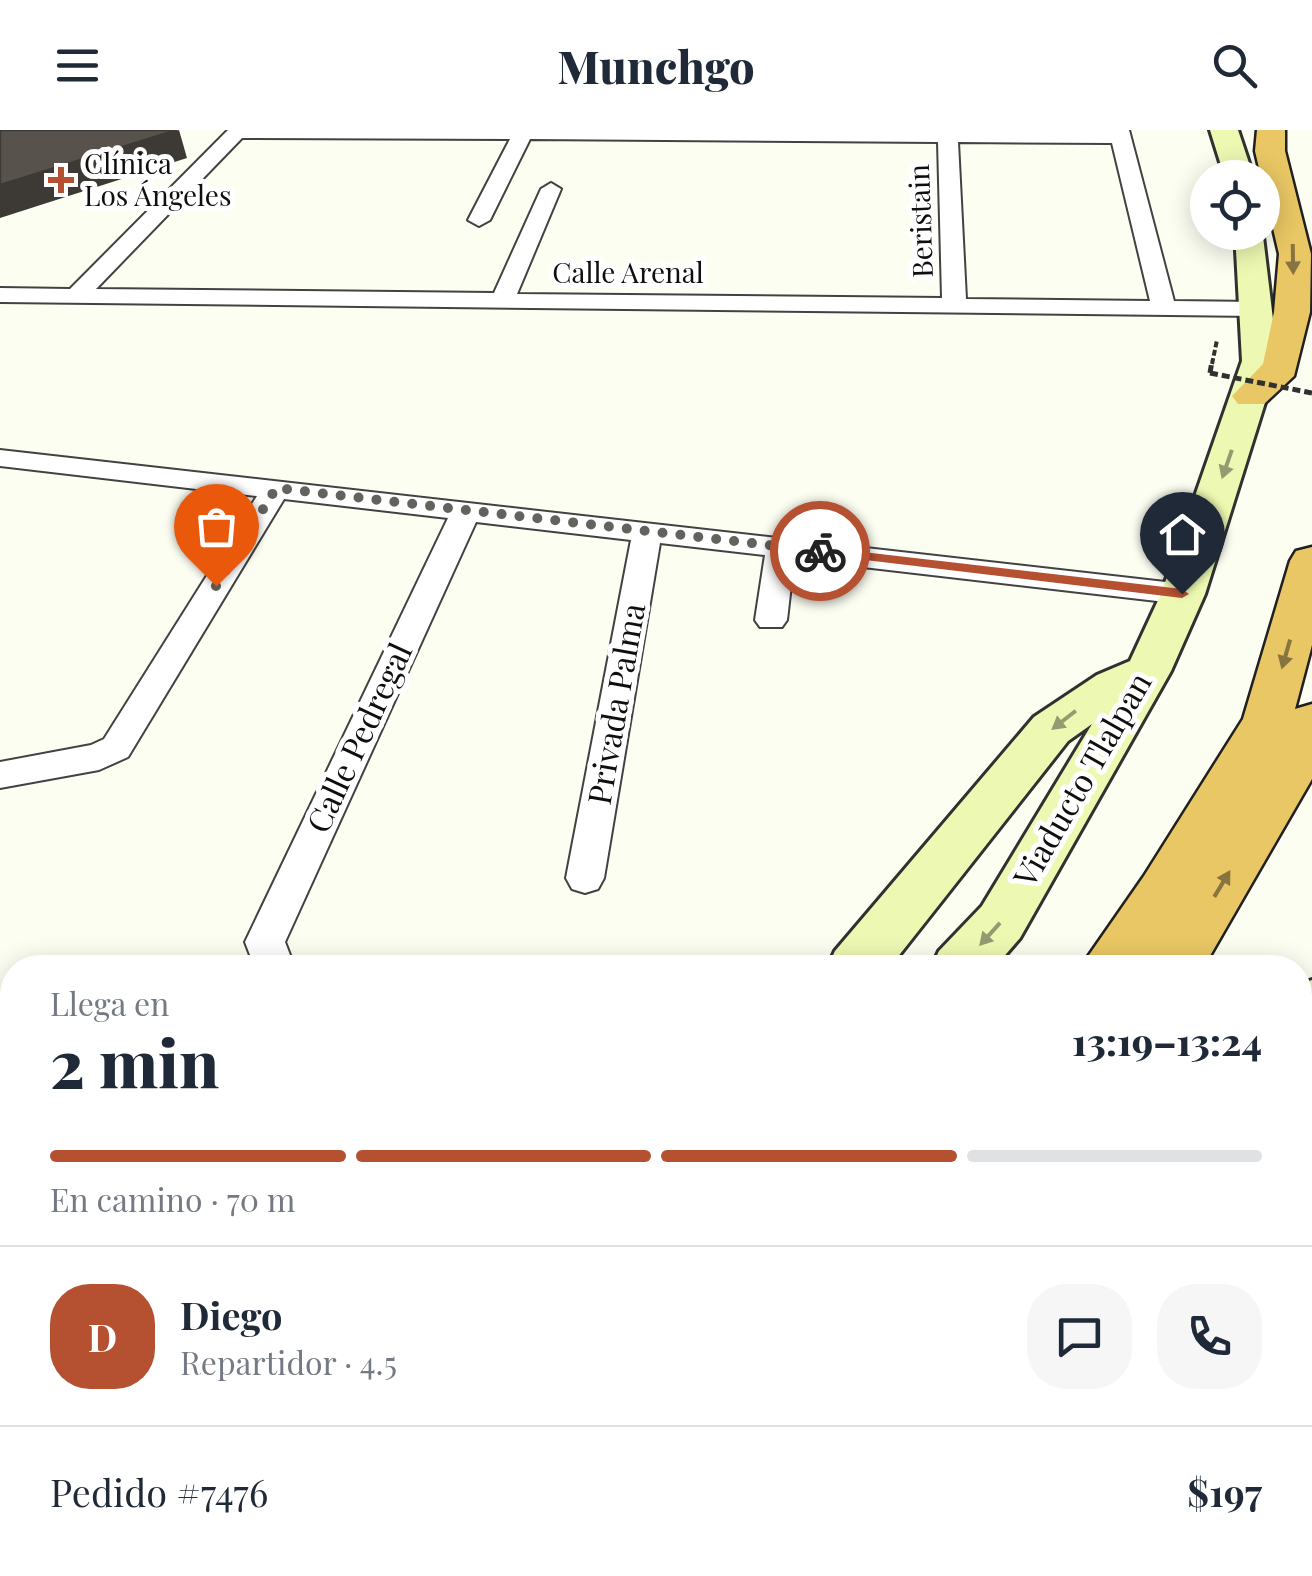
<!DOCTYPE html>
<html lang="es">
<meta charset="utf-8">
<style>
body{margin:0;font-family:"Playfair Display",serif;background:#f6f6f7;color:#1f2937;height:100vh;display:flex;flex-direction:column;font-size:38px;white-space:nowrap}
*{box-sizing:border-box;margin:0}
p{font-size:32px;color:#747a83}
.icon{flex:none;width:55px;height:55px;fill:none;stroke:currentColor;stroke-width:2;stroke-linecap:round;stroke-linejoin:round}
.map{position:relative;flex:1;overflow:hidden}
.drawer{position:absolute;left:0px;top:825px;width:1312px;height:622px;display:flex;flex-direction:column;background:#fff;border-radius:40px 40px 0 0;box-shadow:0 5px 25px #0003}
.drawer>*{flex:none}
.controls{position:absolute;left:1190px;top:30px;display:grid;gap:20px}
.controls a{display:grid;place-items:center;width:90px;height:90px;border-radius:50%;background:#fff;box-shadow:0 5px 25px #0003;font-size:50px}
.pin{position:absolute;display:grid;place-items:center;width:85px;height:85px;color:#fff;margin:-102px -42px;border-radius:50% 50% 50% 0;rotate:-45deg;box-shadow:0 0 10px #0007}
.pin .icon{rotate:45deg}
.courier{position:absolute;display:grid;place-items:center;width:100px;height:100px;margin:-50px;border:8px solid #b55031;border-radius:50%;background:#fff;color:#222;box-shadow:0 2px 12px #0007}
.summary em{font-style:normal;font-weight:800}
.summary div{display:flex;flex-direction:column-reverse}
.summary{display:flex;align-items:center;justify-content:space-between;height:170px;padding:0 50px}
h1{font-size:65px;font-weight:800;line-height:75px}
.bar{display:grid;grid-template-columns:repeat(4,1fr);gap:15px 10px;align-content:center;height:120px;padding:0 50px}
.bar i{height:12px;border-radius:8px;background:#e0e1e3}
.bar .on{background:#b55031}
.bar p{grid-column:span 4}
.line{display:flex;align-items:center;gap:25px;padding:0 50px;border-top:2px solid #e0e1e3}
.line div{flex:1}
.round{display:grid;place-items:center;flex:none;width:105px;height:105px;border-radius:40px;background:#f6f6f7}
header{display:flex;justify-content:space-between;align-items:center;height:130px;padding:0 50px;background:#fff;font-size:45px;font-weight:800}
.map>svg:first-child{display:block}
</style>
<header><svg class="icon" aria-label="menu" viewBox="0 0 24 24"><path d="M4 6h16M4 12h16M4 18h16"/></svg>Munchgo<svg class="icon" aria-label="search" viewBox="0 0 24 24"><circle cx="10" cy="10" r="6"/><path d="M15 15l6 6"/></svg></header>
<div class="map">
<svg width="1312" height="1446" viewBox="0 0 1312 1446">
<rect width="100%" height="100%" fill="#fdfef2"/>
<path fill="#a7d69e" d="M0,1008l12,27v190l-12,-14z
M219,1435h148l12,11h-148z"/>
<g fill="none" stroke-linecap="round" stroke-linejoin="round">
<g stroke="#424242" stroke-width="4">
<path id="minor" d="M228,0h901l45,171 82,1 12,7 -12,7 -1256,-14v-14l70,1zM242,8l268,1 -42,81 11,6 11,-6 40,-81 408,3 4,156 -425,-4 44,-105 -10,-6 -10,6 -47,104 -398,-4zM958,12l154,1 38,158 -184,-2z
M0,320l1183,134 11,3 4,7 -4,7 -11,3 -389,-45 -7,61 -5,7h-22l-5,-7 10,-65 -105,-12 -56,335 -6,11 -13,4 -13,-4 -6,-11 65,-338 -155,-18 -191,420 10,26h-40l-10,-26 203,-424 -164,-19 -156,258 -29,13 -99,18v-26l91,-17 13,-6 153,-243 -257,-30z"/>
</g>
<g stroke="#313131" stroke-width="6">
<path id="secondary" d="M1210,0h28l16,48h-29z
M1262,98l16,133 -73,233 -34,77 -151,267 -26,30h-63l8,-17 43,-45 110,-182 -24,17 -179,227h-62l8,-17 199,-234 63,-42 33,-14 31,-67 81,-233 -7,-129h27z
M1312,850v68l-12,5v-69z
M0,876l12,5v57l-12,-4z
M0,948l12,4v73l-12,-5z
M1312,981v81l-12,4v-81z
M373,1435h88l5,11h-88z
M949,1435h81l-5,11h-81z
M1151,1435h78v11h-78z"/>
</g>
<g stroke="#202020" stroke-width="5">
<path id="motorway" d="M1257,0h28v21l26,103 -1,58 -16,64 -30,28h-26l-6,-8 31,-32 11,-52 5,-58 -24,-103z
M1312,417v98l-17,64 17,-5v75l-109,189h-123l64,-92 99,-157 47,-158 6,-10z
M592,1435h86l-5,11h-86z
M704,1435h85l-5,11h-85z"/>
</g>
<path stroke="#313131" stroke-width="4" stroke-dasharray="6 2.5" stroke-linecap="butt" d="M1212,234l5,-24"/>
<path stroke="#313131" stroke-width="5" stroke-dasharray="8 4" stroke-linecap="butt" d="M1210,243l2,-12"/>
<use href="#minor" fill="#fff" fill-rule="evenodd"/>
<use href="#secondary" fill="#edf9b2" fill-rule="evenodd"/>
<use href="#motorway" fill="#e9c764" fill-rule="evenodd"/>
<path stroke="#b55031" stroke-width="4" d="M0,1251l12,15
M0,1330l12,16
M90,1435l10,11
M182,1435l12,11"/>
<path stroke="#313131" stroke-width="5" stroke-dasharray="8 4" stroke-linecap="butt" d="M1210,243l102,20"/>
</g>
<path fill="#3d3a35" d="M179,0l8,28 -187,60v-33z"/>
<path fill="#57534c" stroke="#3d3a35" stroke-width="2.5" d="M0,0h177l-177,55z"/>
<defs><path id="oneway-solid" d="M-6-.8H1V-3.2L6.5 0L1 3.2V.8H-6Z" transform="scale(2.5)"/></defs>
<g fill="#87743e">
<use href="#oneway-solid" transform="translate(1293 129) rotate(89)"/>
<use href="#oneway-solid" transform="translate(1286 524) rotate(106)"/>
<use href="#oneway-solid" transform="translate(1222 754) rotate(-59)"/>
</g>
<g fill="#949b71">
<use href="#oneway-solid" transform="translate(1227 334) rotate(109)"/>
<use href="#oneway-solid" transform="translate(1064 590) rotate(142)"/>
<use href="#oneway-solid" transform="translate(990 804) rotate(132)"/>
</g>
<path fill="#b55031" d="M820,417l362,42 7,5 -7,4 -367,-44z"/>
<g fill="none" stroke-linecap="round" stroke-linejoin="round">
<path stroke="#62635e" stroke-width="10" stroke-dasharray="0 18" d="M216,456l60,-98 544,63"/>
</g>
<path fill="#b55031" stroke="#fff" stroke-width="4" d="M56 35h10v10h10v10h-10v10h-10v-10h-10v-10h10z"/>
<g text-anchor="middle" stroke-width="10" stroke-linejoin="round" paint-order="stroke">
<g font-size="28" fill="#0f0f0f" stroke="#fff" text-anchor="start">
<text x="84" y="44">Clínica<tspan x="84" dy="32">Los Ángeles</tspan></text>
</g>
<g font-size="28" fill="#0f0f0f" stroke="#fff">
<text transform="translate(921 91) rotate(-92)" y="10">Beristain</text>
<text x="628" y="153">Calle Arenal</text>
</g>
<g font-size="32" fill="#0f0f0f" stroke="#fff">
<text transform="translate(617 574) rotate(-80)" y="11">Privada Palma</text>
<text transform="translate(360 608) rotate(-65)" y="11">Calle Pedregal</text>
<text transform="translate(1083 650) rotate(-60)" y="11">Viaducto Tlalpan</text>
</g>
</g>
</svg>
<div class="controls">
<a><svg class="icon" aria-label="locate" viewBox="0 0 24 24"><circle cx="12" cy="12" r="6"/><path d="M12 2v4M12 18v4M2 12h4M18 12h4"/></svg></a>
</div>
<div class="pin" style="left:216px;top:456px;background:#ea580c"><svg class="icon" aria-label="bag" viewBox="0 0 24 24"><path d="M5 8h14l-1 12H6zM9 8a3 3 0 0 1 6 0"/></svg></div>
<div class="pin" style="left:1182px;top:464px;background:#1f2937"><svg class="icon" aria-label="home" viewBox="0 0 24 24"><path d="M3 11l9-7 9 7M6 9v11h12V9"/></svg></div>
<div class="courier" style="left:820px;top:421px"><svg class="icon" aria-label="bike" viewBox="0 0 24 24"><circle cx="6" cy="16" r="4"/><circle cx="18" cy="16" r="4"/><path d="M6 16l4-8h5l3 8M10 8l3 8H6M13 5h3"/></svg></div>
<section class="drawer">
<div class="summary"><div><h1>2 min</h1><p>Llega en</p></div><em>13:19–13:24</em></div>
<div class="bar"><i class="on"></i><i class="on"></i><i class="on"></i><i></i><p>En camino · 70 m</p></div>
<div class="line" style="height:180px"><b class="round" style="background:#b55031;color:#fff">D</b><div><b>Diego</b><p>Repartidor · 4.5</p></div><a class="round"><svg class="icon" aria-label="chat" viewBox="0 0 24 24"><path d="M4 5h16v11H9l-5 4z"/></svg></a><a class="round"><svg class="icon" aria-label="phone" viewBox="0 0 24 24"><path d="M5 4h4l2 5-3 2q2 4 5 5l2-3 5 2v4C11 20 4 13 5 4z"/></svg></a></div>
<div class="line" style="height:130px"><div>Pedido #7476</div><b>$197</b></div>
</section>
</div>
